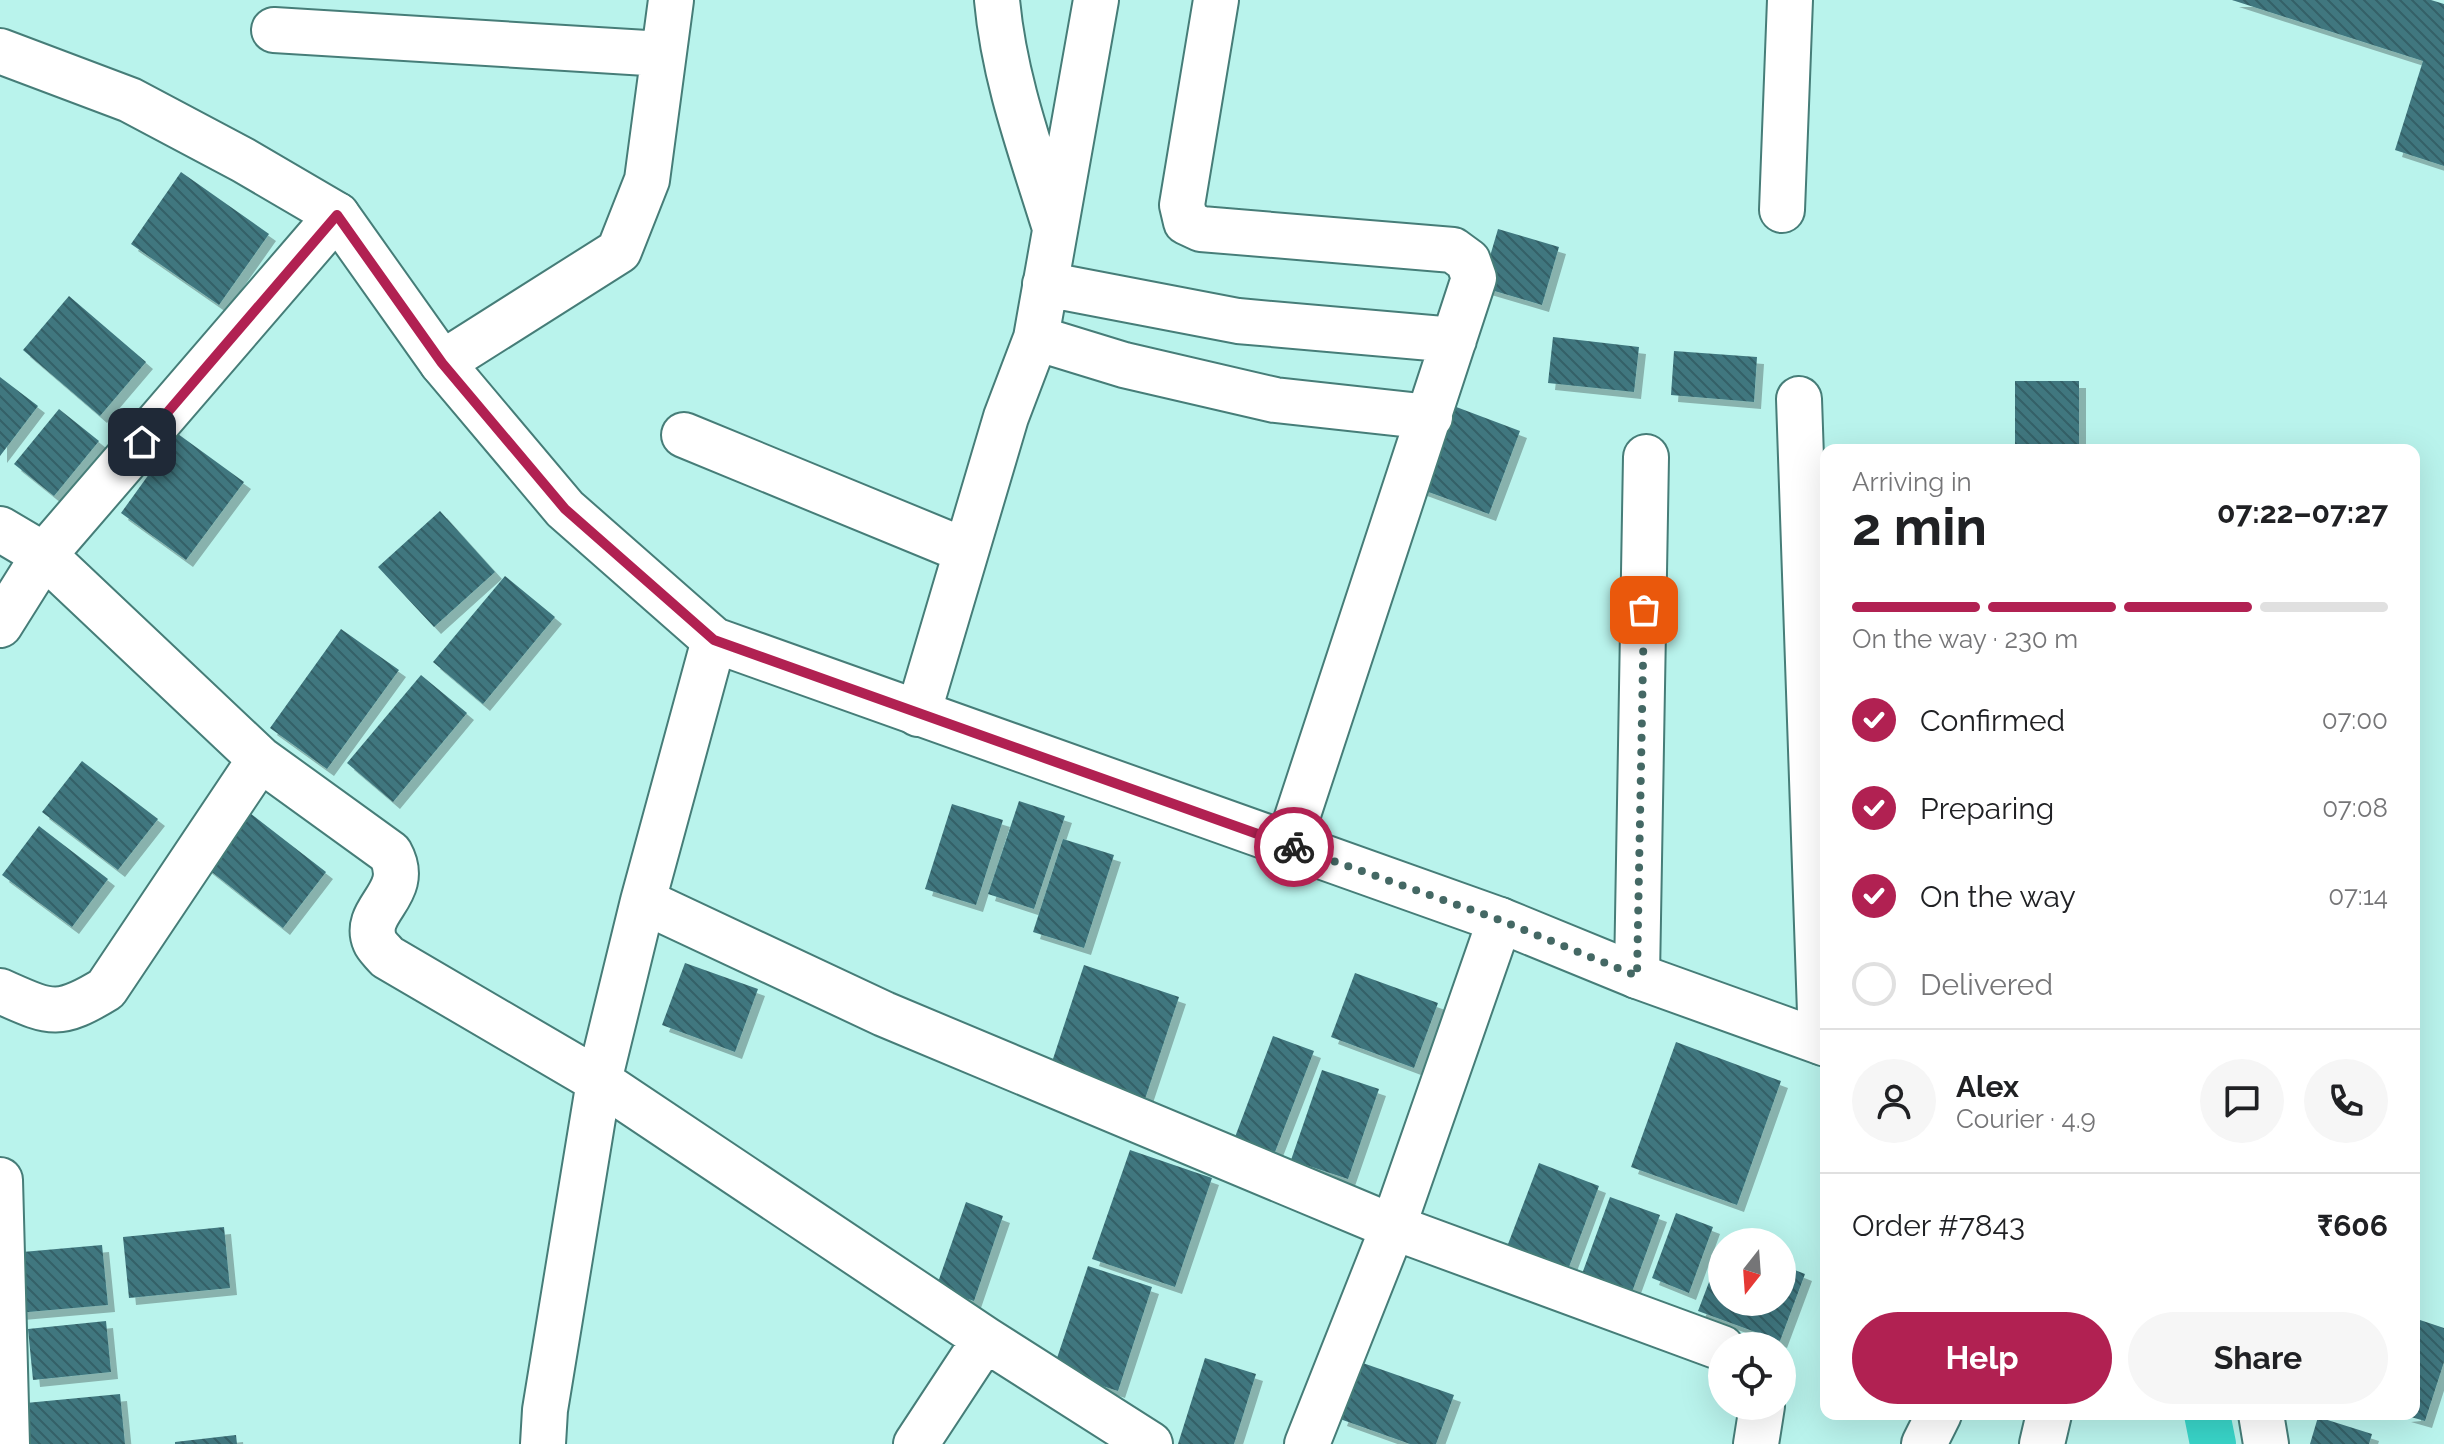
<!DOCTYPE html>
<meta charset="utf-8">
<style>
body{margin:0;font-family:Raleway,sans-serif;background:#f6f6f6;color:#202124;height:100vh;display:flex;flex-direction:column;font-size:30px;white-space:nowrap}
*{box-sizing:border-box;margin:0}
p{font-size:26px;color:#757577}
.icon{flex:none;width:44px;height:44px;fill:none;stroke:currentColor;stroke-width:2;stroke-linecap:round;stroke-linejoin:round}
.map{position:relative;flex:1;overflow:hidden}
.panel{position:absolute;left:1820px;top:444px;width:600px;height:976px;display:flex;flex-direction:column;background:#fff;border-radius:16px;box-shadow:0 8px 32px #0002}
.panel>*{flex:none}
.needle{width:52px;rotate:197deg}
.tools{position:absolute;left:1708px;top:1228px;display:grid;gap:16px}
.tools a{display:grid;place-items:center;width:88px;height:88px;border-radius:50%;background:#fff;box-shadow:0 8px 32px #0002;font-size:40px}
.pin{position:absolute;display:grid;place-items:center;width:68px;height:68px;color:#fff;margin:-34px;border-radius:16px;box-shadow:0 4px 12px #0006}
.courier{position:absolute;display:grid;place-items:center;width:80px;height:80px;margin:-40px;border:6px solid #b12152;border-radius:50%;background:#fff;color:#222;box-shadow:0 2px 10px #0007}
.overview em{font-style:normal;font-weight:700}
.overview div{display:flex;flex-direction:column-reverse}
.overview{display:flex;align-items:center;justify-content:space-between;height:136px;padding:0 32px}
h1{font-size:52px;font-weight:700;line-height:60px}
.bar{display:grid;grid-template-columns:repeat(4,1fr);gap:12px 8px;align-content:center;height:96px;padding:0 32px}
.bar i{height:10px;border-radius:6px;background:#e0e0e0}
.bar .selected{background:#b12152}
.bar p{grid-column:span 4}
.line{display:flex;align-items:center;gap:20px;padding:0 32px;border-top:2px solid #e0e0e0}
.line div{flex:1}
.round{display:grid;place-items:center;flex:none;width:84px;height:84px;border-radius:42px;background:#f6f6f6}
ol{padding:0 32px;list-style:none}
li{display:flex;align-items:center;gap:24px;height:88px}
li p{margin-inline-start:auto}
li .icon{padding:8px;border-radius:50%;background:#b12152;color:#fff;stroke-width:4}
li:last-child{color:#757577}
li i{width:44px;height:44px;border:4px solid #e0e0e0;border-radius:50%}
.button{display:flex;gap:16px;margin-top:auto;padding:16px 32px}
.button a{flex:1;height:92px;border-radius:48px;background:#b12152;color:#fff;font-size:32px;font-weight:700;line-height:92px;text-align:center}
.button a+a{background:#f6f6f6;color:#202124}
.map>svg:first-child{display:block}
</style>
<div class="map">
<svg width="2444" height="1444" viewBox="0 0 2444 1444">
<defs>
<pattern id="building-back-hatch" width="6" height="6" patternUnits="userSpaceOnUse" patternTransform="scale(2)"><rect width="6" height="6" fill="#40777f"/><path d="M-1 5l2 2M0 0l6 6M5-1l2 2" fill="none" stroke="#346167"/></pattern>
<filter id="shadow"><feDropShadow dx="7" dy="7" stdDeviation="0" flood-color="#0004"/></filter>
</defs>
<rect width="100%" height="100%" fill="#b9f3ec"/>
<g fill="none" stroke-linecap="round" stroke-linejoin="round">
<path stroke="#39d5c9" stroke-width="46" d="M2207,1414l6,30"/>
</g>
<path fill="url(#building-back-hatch)" filter="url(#shadow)" d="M2232,0h199l13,4v162l-49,-16 28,-89z
M181,172l88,62 -50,71 -88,-61z
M1498,229l61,18 -17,58 -61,-18z
M69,296l77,66 -46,54 -77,-66z
M1553,337l86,10 -5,45 -86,-9z
M1674,351l83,6 -3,45 -83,-7z
M0,377l38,29 -38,50z
M2015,381h64v69h-64z
M1443,402l77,29 -31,83 -77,-28z
M59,409l40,32 -45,55 -40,-32z
M178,434l66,48 -58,78 -65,-47z
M440,511l55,61 -61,55 -56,-60z
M505,576l50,41 -72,87 -50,-42z
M341,629l58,41 -72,99 -57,-41z
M421,675l46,38 -74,89 -46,-39z
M82,761l76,58 -40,51 -76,-58z
M1019,801l46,15 -31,93 -46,-15z
M952,804l51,16 -27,85 -51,-16z
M246,810l80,62 -43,56 -80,-63z
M39,826l69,53 -36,48 -70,-52z
M1063,839l51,16 -30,93 -51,-16z
M685,963l73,26 -23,63 -73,-27z
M1084,965l95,32 -36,108 -95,-31z
M1355,973l83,30 -24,65 -83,-31z
M1273,1036l41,15 -39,101 -40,-15z
M1676,1042l105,39 -44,124 -106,-38z
M1322,1070l57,19 -31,90 -57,-19z
M1130,1150l82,28 -37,109 -83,-28z
M1539,1163l60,23 -33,89 -61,-23z
M1610,1197l50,18 -32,88 -50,-18z
M966,1202l37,14 -29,85 -38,-13z
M1676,1213l37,14 -24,66 -37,-15z
M224,1227l6,61 -101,10 -6,-61z
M102,1245l6,60 -91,8 -6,-60z
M1722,1248v54h60v-37l23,9 -25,67 -82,-30z
M1088,1266l64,21 -34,104 -65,-21z
M2414,1318l30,10v34l-19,59 -21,-6 10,-1z
M106,1321l5,51 -78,8 -5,-51z
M1205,1358l51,16 -22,70h-56z
M1360,1362l94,33 -18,49h-26l-70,-25z
M120,1394l5,50h-95l-4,-41z
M2318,1417l54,17 -3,10h-59z
M236,1435l1,9h-62v-2z"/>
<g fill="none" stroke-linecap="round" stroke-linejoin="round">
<g stroke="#467d78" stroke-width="48">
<path id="minor" d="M997,0c7,78 34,151 57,225
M1216,0l-34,205 4,17 15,7 252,21 15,11 6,17 -186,567
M274,30l389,24
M1782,210l8,-210
M1045,284l193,37 216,19
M1036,338l88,27 151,35 155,17
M442,363l177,-112 28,-71 24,-180
M1799,399l22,643
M684,435l282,116
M0,529l44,26 216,204 130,94c23,41 -29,56 -15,89 2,5 8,10 12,15l212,124 44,-180 71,-261
M0,625l44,-70 293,-340
M918,714l88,-297 30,-79 60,-338
M643,901l241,113 509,213 329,121
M1637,976l9,-519
M0,991c50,22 57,28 106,-2l154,-230
M0,1180l7,264
M985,1339l165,105
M543,1444l2,-34 54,-329 386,258 -69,105
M1307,1444l86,-217 107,-307
M1756,1444l6,-38
M1924,1444l15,-30"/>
</g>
<g stroke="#467d78" stroke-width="48">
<path id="tertiary" d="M0,51l130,49 113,60 94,55 105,148 123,146 149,131 786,280 137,56 189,68
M2261,1414l5,30
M2042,1444l7,-30"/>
</g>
<use href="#minor" stroke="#fff" stroke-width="44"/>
<use href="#tertiary" stroke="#fff" stroke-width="44"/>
</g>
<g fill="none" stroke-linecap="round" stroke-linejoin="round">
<path stroke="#446864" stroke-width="8" stroke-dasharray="0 14.4" d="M1294,847l206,73 137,56 7,-366"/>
<path stroke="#b12152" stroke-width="10" d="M142,442l195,-227 105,148 123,146 149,131 580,207"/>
</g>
</svg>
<div class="tools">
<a><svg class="needle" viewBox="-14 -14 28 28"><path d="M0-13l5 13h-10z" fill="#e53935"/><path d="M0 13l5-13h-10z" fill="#757577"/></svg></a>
<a><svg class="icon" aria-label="locate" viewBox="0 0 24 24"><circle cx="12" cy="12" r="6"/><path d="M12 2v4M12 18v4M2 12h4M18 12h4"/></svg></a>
</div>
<div class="pin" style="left:1644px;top:610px;background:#ea580c"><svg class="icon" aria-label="bag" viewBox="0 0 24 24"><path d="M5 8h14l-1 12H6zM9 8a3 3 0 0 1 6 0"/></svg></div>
<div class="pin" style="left:142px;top:442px;background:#1f2937"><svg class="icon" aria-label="home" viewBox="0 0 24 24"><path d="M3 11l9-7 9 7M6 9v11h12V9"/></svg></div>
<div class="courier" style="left:1294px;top:847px"><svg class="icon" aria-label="bike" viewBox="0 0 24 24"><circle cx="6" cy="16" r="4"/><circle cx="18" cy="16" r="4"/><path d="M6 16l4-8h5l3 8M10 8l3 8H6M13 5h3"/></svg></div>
<section class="panel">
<div class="overview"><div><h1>2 min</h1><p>Arriving in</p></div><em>07:22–07:27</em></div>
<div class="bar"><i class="selected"></i><i class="selected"></i><i class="selected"></i><i></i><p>On the way · 230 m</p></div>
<ol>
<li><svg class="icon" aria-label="check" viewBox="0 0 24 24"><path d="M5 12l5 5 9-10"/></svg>Confirmed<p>07:00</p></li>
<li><svg class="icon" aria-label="check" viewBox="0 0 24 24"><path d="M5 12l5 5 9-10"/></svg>Preparing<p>07:08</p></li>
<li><svg class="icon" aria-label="check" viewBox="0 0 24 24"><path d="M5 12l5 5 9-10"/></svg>On the way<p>07:14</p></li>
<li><i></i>Delivered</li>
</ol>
<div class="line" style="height:144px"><a class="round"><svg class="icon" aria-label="person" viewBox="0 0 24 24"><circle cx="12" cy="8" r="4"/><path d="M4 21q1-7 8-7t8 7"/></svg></a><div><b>Alex</b><p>Courier · 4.9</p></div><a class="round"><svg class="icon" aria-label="chat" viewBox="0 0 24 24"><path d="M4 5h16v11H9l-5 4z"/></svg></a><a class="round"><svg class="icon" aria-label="phone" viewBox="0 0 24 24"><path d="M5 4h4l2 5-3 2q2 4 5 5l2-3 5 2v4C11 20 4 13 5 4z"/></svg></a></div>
<div class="line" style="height:104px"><div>Order #7843</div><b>₹606</b></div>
<div class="button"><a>Help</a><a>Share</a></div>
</section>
</div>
